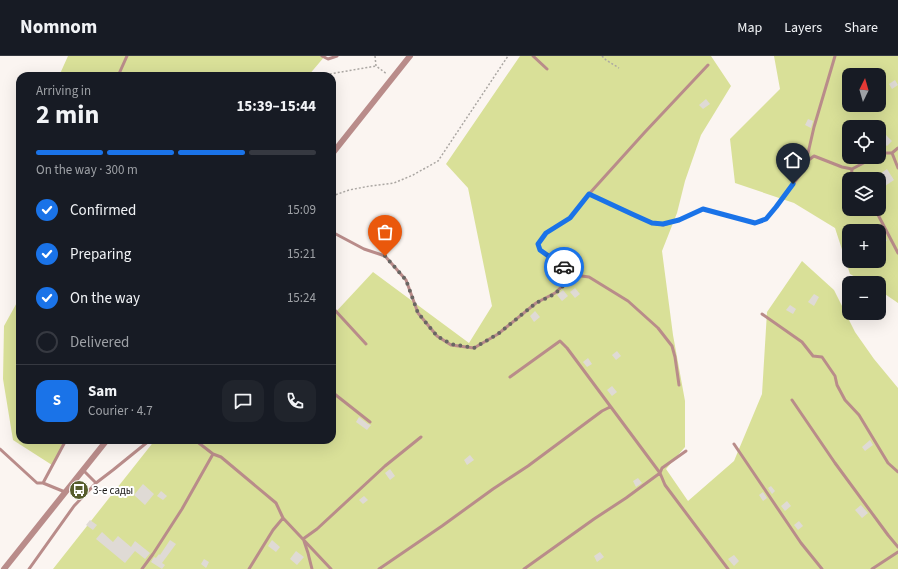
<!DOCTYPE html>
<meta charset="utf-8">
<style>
body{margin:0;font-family:"Source Sans 3",sans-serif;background:#20242c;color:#f1f3f6;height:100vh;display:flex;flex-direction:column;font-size:15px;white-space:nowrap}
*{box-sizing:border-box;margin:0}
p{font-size:13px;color:#9ea1a6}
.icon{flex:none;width:22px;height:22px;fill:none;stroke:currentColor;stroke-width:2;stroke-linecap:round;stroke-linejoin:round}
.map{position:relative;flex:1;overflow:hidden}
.side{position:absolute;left:16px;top:16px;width:320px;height:372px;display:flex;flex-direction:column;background:#171b24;border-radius:12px;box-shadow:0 4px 16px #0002}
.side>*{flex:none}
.needle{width:26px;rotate:5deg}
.controls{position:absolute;left:842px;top:12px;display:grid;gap:8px}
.controls a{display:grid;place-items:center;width:44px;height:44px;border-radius:8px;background:#171b24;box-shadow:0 4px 16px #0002;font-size:20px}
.pin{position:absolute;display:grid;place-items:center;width:34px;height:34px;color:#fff;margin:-41px -17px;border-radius:50% 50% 50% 0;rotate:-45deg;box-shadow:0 0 4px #0007}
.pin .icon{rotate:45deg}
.courier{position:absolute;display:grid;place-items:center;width:40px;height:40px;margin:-20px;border:3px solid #1a73e8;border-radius:50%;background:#fff;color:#222;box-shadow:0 1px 5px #0007}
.summary em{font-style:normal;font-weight:700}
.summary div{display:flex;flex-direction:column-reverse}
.summary{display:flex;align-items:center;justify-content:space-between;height:68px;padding:0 20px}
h1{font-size:26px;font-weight:700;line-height:30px}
.bar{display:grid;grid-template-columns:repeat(4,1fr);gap:6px 4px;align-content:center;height:48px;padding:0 20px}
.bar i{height:5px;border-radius:3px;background:#363941}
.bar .active{background:#1a73e8}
.bar p{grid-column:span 4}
.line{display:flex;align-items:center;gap:10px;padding:0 20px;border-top:1px solid #363941}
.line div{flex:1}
.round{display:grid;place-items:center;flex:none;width:42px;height:42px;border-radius:12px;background:#20242c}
ol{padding:0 20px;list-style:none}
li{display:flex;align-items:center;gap:12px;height:44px}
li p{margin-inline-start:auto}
li .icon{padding:4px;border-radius:50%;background:#1a73e8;color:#fff;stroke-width:4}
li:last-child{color:#9ea1a6}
li i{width:22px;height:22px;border:2px solid #363941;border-radius:50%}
header{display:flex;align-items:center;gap:24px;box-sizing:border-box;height:56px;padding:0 20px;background:#171b24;border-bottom:1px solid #363941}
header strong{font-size:19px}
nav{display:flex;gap:22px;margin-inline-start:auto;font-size:14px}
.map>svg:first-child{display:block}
</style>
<header>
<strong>Nomnom</strong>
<nav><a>Map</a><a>Layers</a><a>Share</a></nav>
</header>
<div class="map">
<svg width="898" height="513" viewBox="0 0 898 513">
<rect width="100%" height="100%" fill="#fbf5f1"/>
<path fill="#d9e098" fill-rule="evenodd" d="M68,0h257l-17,20h-249z
M520,0h191l20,30 -30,49 -16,46 -8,32 -15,38 11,84 12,66v46l-19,22 22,32 46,-40 28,-67 5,-82 35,-51 32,29 21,42 19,27 24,29v181h-845l102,-129h177v-124l41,-44 96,71 23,-37 -24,-118 -22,-24z
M774,0h124v247l-19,-13v-7h-13l-16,-9 -15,-46 -41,-25 -59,-20 -5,-44 50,-50zM849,19h30v30h-30zM849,71h30v30h-30zM849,123h30v30h-30zM849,175h30v30h-30z
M20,241v143h47l-15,25 -39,-25 -10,-61 1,-53z"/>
<path fill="#dfdad5" d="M895,24l3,5 -6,4 -3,-5z
M706,43l4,5 -7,5 -4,-4z
M808,63l5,2 -2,7 -6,-3z
M886,79l6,6 -5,5 -6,-6z
M789,109l7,3 -3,6 -7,-4z
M887,113l7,11 -15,10v-12l-2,-2z
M884,177l3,8 -8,3v-9z
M874,205h6l2,5 -5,2z
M575,232l5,6 -5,4 -5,-6z
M563,234l5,6 -6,5 -5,-6z
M814,238l5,3 -5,9 -6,-4z
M790,249l6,4 -3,5 -7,-4z
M535,255l5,6 -6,5 -4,-6z
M617,295l4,5 -5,4 -4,-5z
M588,302l4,6 -5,3 -4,-5z
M612,330l5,6 -5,4 -5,-6z
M359,361l9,7 3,1 -4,5 -11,-8z
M870,384l3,5 -8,6 -3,-4z
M470,399l4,5 -7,5 -3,-5z
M390,413l5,7 -5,4 -5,-7z
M638,422l4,5 -6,4 -3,-6z
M143,428l11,10 -9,11 -11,-10z
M771,430l4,5 -3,3 -4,-6z
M161,435l6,5 -4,4 -6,-4z
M763,436l4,6 -4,3 -4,-6z
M364,440l4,4 -5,4 -4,-4z
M787,445l4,5 -6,5 -4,-5z
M861,449l7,8 -6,5 -7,-8z
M90,464l7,5 -4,5 -7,-5z
M799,465l4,5 -5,4 -4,-5z
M102,476l11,10 5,-6 13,11 4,-6 15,12 -4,5 -1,1 -10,-8 -10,12 -29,-24z
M170,484l6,4 -14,19 3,2 -3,4 -11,-7 3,-5 2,1 3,-4 1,1z
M272,484l8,7 -4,5 -8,-6z
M296,495l8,6 -7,8 -7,-6z
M600,496l4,5 -7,5 -3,-6z
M734,499l5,6 -5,5 -6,-7z
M204,503l5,3 -3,6 -5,-4z"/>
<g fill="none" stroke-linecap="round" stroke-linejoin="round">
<path stroke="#aba7a3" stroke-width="1.5" stroke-dasharray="2 2" stroke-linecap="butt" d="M375,0l1,10 11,8
M602,0l4,4 13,8
M318,20l58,-10
M332,140l17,-6 21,-4 24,-3 19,-8 25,-14 70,-105"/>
<path stroke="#b98c8a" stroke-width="3" d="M322,0l6,3 9,-3
M533,0l14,13
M118,20l9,-20
M892,97l6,15
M879,99l3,-2h10l6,-5
M806,106l8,-6 28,11 10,2 23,-12
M851,123l1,-10
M589,138l43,20 20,9 11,2 16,-5 24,-11 52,14 11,-4 10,-12 26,-35 4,-10 8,-35 21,-71
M875,153l12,23 11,21
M332,176l32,17 21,7 21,24 12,33 19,23 14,9 23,3 24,-14 38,-31 19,-10 19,-18
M332,251l34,37
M762,258l40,28 11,14 9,1 13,19 2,9 8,15 14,15 29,48 10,9
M510,321l50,-36 7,7 93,125 5,12 63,84
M679,329l-4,-28 -3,-11 -14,-18 -30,-27 -39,-24 -15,-2 -34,-25 -2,-5 8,-12 24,-15 19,-24 56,-62 63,-67
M332,336l38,30
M792,344l43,63 53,72 10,12
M195,384l18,14 8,3 55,46 7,15 48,51
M734,388l67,99 21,26
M0,393l37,34h6l22,9
M83,414l13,13 17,-13 37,-30
M43,427l23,-43
M303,483l14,-10 68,-63 36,-29
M304,485l4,12 4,16
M29,513l45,-63 22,-23
M142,513l11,-15 29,-45 31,-55
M249,513l24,-39 10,-12
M379,513l63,-43 51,-37 35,-23 74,-55 8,-4
M524,513l70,-50 32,-21 34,-25 2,-5 24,-17
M872,513l26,-17"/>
<path stroke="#b98c8a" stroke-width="6" d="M332,98l78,-98
M4,513l103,-129"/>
</g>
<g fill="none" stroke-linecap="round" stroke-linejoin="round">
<path stroke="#696663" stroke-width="4" stroke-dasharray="0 7.2" d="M385,200l21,24 12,33 19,23 14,8 23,4 24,-14 38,-31 19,-9 19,-19 -10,-8"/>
<path stroke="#1a73e8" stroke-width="5" d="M564,211l-24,-17 -2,-6 8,-11 24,-15 19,-24 43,20 20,9 11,1 16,-4 24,-11 52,14 11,-4 10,-12 17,-23"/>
</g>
<defs>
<g id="bus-disc" transform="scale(1)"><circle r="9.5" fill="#565c2b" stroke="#fff"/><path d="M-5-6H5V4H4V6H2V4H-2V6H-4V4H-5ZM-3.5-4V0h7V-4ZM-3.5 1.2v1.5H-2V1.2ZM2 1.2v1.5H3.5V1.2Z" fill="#fff"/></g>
</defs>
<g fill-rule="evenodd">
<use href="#bus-disc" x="79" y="434"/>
</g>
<g text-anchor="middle" stroke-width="4" stroke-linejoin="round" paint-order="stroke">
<g font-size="11" fill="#1a1917" stroke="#fff" text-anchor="start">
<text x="93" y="438">3-е сады</text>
</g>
</g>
</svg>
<div class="controls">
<a><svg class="needle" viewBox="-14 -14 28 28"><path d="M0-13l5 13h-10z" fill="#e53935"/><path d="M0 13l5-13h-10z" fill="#9ea1a6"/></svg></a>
<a><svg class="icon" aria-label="locate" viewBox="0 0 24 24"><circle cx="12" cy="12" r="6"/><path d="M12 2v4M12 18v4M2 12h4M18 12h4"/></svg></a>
<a><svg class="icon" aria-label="layers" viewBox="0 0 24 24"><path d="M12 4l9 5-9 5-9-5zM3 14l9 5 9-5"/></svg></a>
<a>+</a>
<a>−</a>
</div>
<div class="pin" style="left:385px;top:200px;background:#ea580c"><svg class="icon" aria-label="bag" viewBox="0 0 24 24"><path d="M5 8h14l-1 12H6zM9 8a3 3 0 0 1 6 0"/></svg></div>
<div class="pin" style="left:793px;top:128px;background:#1f2937"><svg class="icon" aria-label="home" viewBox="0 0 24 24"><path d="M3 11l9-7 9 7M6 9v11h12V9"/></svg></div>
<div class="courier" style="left:564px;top:211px"><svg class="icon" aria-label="car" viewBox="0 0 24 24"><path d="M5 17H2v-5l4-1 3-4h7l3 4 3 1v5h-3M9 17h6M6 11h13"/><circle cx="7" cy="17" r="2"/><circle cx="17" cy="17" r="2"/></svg></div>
<section class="side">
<div class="summary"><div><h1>2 min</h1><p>Arriving in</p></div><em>15:39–15:44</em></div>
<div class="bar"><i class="active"></i><i class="active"></i><i class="active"></i><i></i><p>On the way · 300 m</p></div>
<ol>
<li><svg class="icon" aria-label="check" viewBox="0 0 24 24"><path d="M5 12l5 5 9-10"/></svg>Confirmed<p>15:09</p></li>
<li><svg class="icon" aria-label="check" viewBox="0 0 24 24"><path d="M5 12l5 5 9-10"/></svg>Preparing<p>15:21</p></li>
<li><svg class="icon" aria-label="check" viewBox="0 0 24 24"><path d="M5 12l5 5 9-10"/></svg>On the way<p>15:24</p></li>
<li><i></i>Delivered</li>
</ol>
<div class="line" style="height:72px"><b class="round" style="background:#1a73e8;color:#fff">S</b><div><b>Sam</b><p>Courier · 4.7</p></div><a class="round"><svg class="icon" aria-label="chat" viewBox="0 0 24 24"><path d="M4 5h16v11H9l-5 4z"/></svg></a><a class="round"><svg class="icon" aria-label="phone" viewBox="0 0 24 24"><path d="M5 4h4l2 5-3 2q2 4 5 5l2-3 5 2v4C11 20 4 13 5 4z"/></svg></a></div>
</section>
</div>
